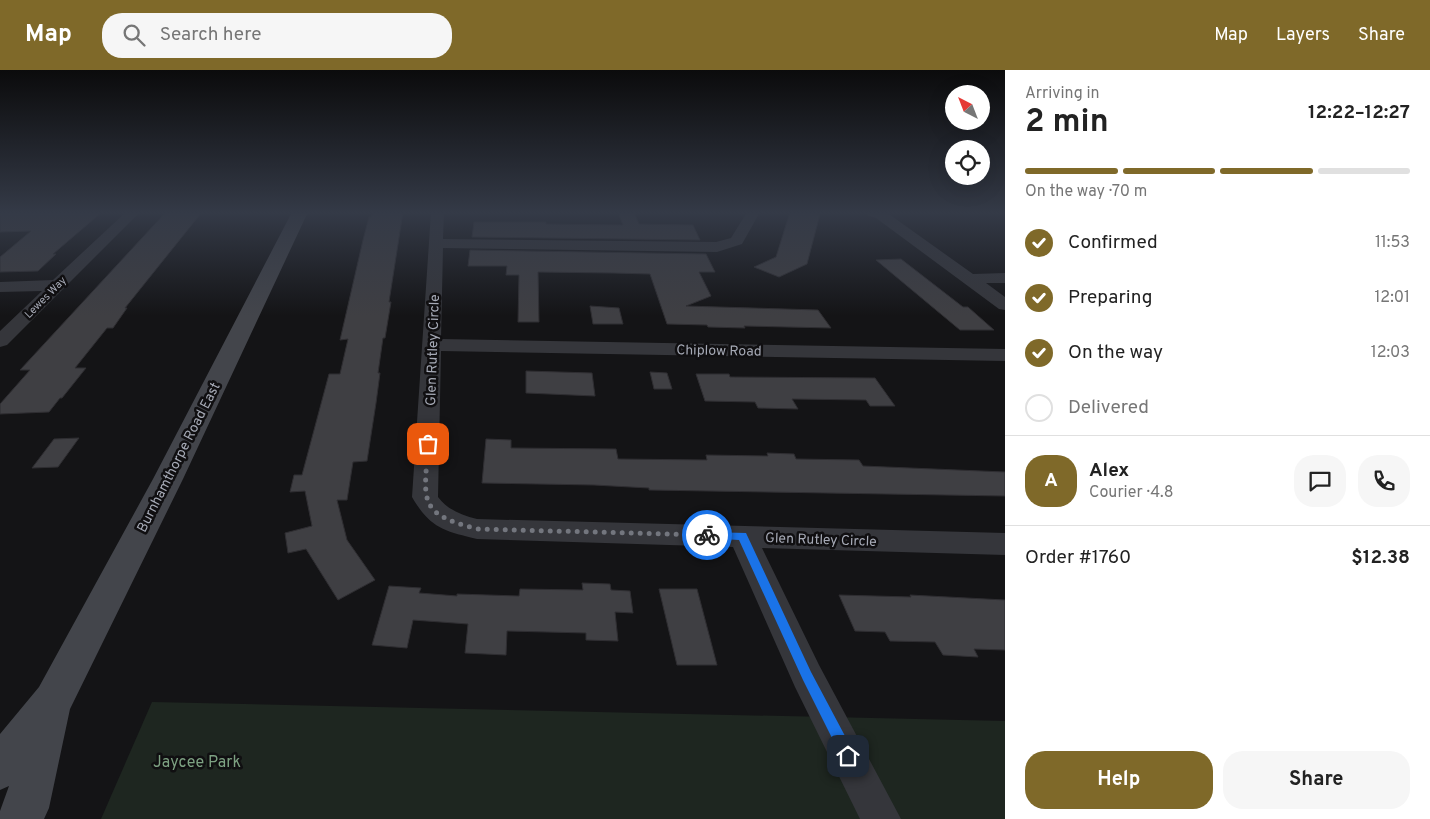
<!DOCTYPE html>
<meta charset="utf-8">
<style>
body{margin:0;font-family:Overpass,sans-serif;background:#f6f6f6;color:#222;height:100vh;display:flex;flex-direction:column;font-size:19px;white-space:nowrap}
*{box-sizing:border-box;margin:0}
p{font-size:16px;color:#767676}
.icon{flex:none;width:28px;height:28px;fill:none;stroke:currentColor;stroke-width:2;stroke-linecap:round;stroke-linejoin:round}
.map{position:relative;flex:1;overflow:hidden}
.side{display:flex;flex-direction:column;background:#fff;width:425px}
.side>*{flex:none}
.needle{width:32px;rotate:318deg}
.controls{position:absolute;left:945px;top:15px;display:grid;gap:10px}
.controls a{display:grid;place-items:center;width:45px;height:45px;border-radius:50%;background:#fff;box-shadow:0 5px 20px #0002;font-size:25px}
.pin{position:absolute;display:grid;place-items:center;width:42px;height:42px;color:#fff;margin:-21px;border-radius:10px;box-shadow:0 2px 8px #0006}
.courier{position:absolute;display:grid;place-items:center;width:50px;height:50px;margin:-25px;border:4px solid #1a73e8;border-radius:50%;background:#fff;color:#222;box-shadow:0 1px 6px #0007}
.overview em{font-style:normal;font-weight:700}
.overview div{display:flex;flex-direction:column-reverse}
.overview{display:flex;align-items:center;justify-content:space-between;height:85px;padding:0 20px}
h1{font-size:32px;font-weight:700;line-height:38px}
.bar{display:grid;grid-template-columns:repeat(4,1fr);gap:8px 5px;align-content:center;height:60px;padding:0 20px}
.bar i{height:6px;border-radius:4px;background:#e0e0e0}
.bar .current{background:#7f6929}
.bar p{grid-column:span 4}
.line{display:flex;align-items:center;gap:12px;padding:0 20px;border-top:1px solid #e0e0e0}
.line div{flex:1}
.round{display:grid;place-items:center;flex:none;width:52px;height:52px;border-radius:20px;background:#f6f6f6}
ol{padding:0 20px;list-style:none}
li{display:flex;align-items:center;gap:15px;height:55px}
li p{margin-inline-start:auto}
li .icon{padding:5px;border-radius:50%;background:#7f6929;color:#fff;stroke-width:4}
li:last-child{color:#767676}
li i{width:28px;height:28px;border:2px solid #e0e0e0;border-radius:50%}
.primary-button{display:flex;gap:10px;margin-top:auto;padding:10px 20px}
.primary-button a{flex:1;height:58px;border-radius:20px;background:#7f6929;color:#fff;font-size:20px;font-weight:700;line-height:58px;text-align:center}
.primary-button a+a{background:#f6f6f6;color:#222}
header{display:flex;align-items:center;gap:30px;box-sizing:border-box;height:70px;padding:0 25px;background:#7f6929;color:#fff}
header strong{font-size:24px}
nav{display:flex;gap:28px;margin-inline-start:auto;font-size:18px}
.search{width:350px;height:45px;background:#f6f6f6;display:flex;align-items:center;gap:12px;box-sizing:border-box;padding:0 18px;border-radius:20px;color:#767676;font-size:19px}
main{display:flex;flex:1;min-height:0}
.map>svg:first-child{display:block}
</style>
<header>
<strong>Map</strong>
<div class="search"><svg class="icon" aria-label="search" viewBox="0 0 24 24"><circle cx="10" cy="10" r="6"/><path d="M15 15l6 6"/></svg>Search here</div>
<nav><a>Map</a><a>Layers</a><a>Share</a></nav>
</header>
<main>
<div class="map">
<svg width="1005" height="749" viewBox="0 0 1005 749">
<rect width="100%" height="100%" fill="#141416"/>
<path fill="#1e2620" d="M152,632l853,19v98h-904z"/>
<path fill="#3f3f43" stroke="#2f2e32" d="M0,142h102l-49,42h3l-18,17 -38,1v-15l31,-26 -31,1z
M166,142h36l-77,96h2l-14,20h-6l-32,40h11l-24,30h-2l-11,14 -49,2v-10l30,-34h-10z
M373,142h30l-14,90h2l-6,36h-2l-5,35h2l-4,30 -9,58 -14,1 -6,38h-10l10,40 28,40 -37,20 -32,-51 -18,4 -3,-20 27,-7 -7,-35 -15,1 4,-17h8l27,-101h11l8,-35 -8,1 23,-100 6,-23h2z
M618,142h16l5,12 54,1 7,15 -228,-3 2,-15h72v2l77,1z
M790,142l30,2 -13,50 -28,13 -25,-10 22,-10z
M470,180l236,4 9,18h-16l12,24 -25,10 132,4 13,18 -87,-2 1,2 -37,-1 -1,-2 -40,-1 -17,-50 -37,-1 -75,-1 1,50h-21l1,-47h-13l1,-9h-39z
M901,189l62,48h5l26,23h-34l-84,-70z
M590,236l29,2 4,16h-30z
M526,301l66,2 3,23 -69,-3z
M650,302l17,1 5,16h-18z
M696,304h33l1,3 145,1 20,28h-25l-4,-6 -74,-1 6,10 -40,-1 -3,-6 -50,-1z
M79,368l-21,29 -26,1 22,-29z
M486,369l25,1v8l105,1 2,10 89,1 -1,-5 62,1 -1,-3 27,1 2,5 63,1 4,6 142,6v24l-356,-6v-2l-55,-3 -112,-2z
M582,513l28,1 1,6 19,1 3,22 -18,-1 3,29 -32,-1v-7l-79,-2 -1,24 -41,-2 3,-29 -55,-4 -6,28 -35,-3 17,-59 32,2 -2,5 38,3v-2l62,2 1,-7 63,1z
M659,519h38l20,76h-40z
M839,525l72,2 -1,-2 95,5v50l-31,-1 4,8 -35,-2 -8,-13 -45,-1 -5,-9 -30,-1z"/>
<g fill="none" stroke-linecap="round" stroke-linejoin="round">
<path fill="#35363b" fill-rule="evenodd" d="M126,142h14l-133,133 -7,2v-16l42,-40 -42,1v-10l53,-2z
M431,142h13l-1,27 273,3 15,-4 16,-26h13l-18,32 -25,8 -274,-4 -2,91 564,10v12l-564,-10 -3,146c10,13 23,18 39,22l528,14v22l-243,-7 57,117 82,154h-41l-65,-132 -62,-140 -256,-8c-33,-8 -47,-11 -65,-42z
M866,142h20l87,62 32,-1v10h-19l19,14v13l-6,-1 -123,-91 -9,-3z"/>
<path fill="#43454b" fill-rule="evenodd" d="M292,142h16l-125,267 -113,230 -21,99 -5,11h-44v-8l9,-25 -9,4v-56l39,-47 114,-208z"/>
</g>
<linearGradient id="sky" x2="0" y2="1"><stop stop-color="#0b0b0c"/><stop offset="0.58" stop-color="#343a47"/><stop offset="1" stop-color="#343a47" stop-opacity="0"/></linearGradient>
<rect width="1005" height="246" fill="url(#sky)"/>
<path fill="#1a73e8" d="M707,462l39,1 65,139 42,79 1,5 -1,4 -5,2 -5,-2 -40,-80 -64,-140 -35,-2 -2,-3z"/>
<g fill="none" stroke-linecap="round" stroke-linejoin="round">
<path stroke="#73767e" stroke-width="5" stroke-dasharray="0 9" d="M428,374c-3,55 -13,70 50,85l229,6"/>
</g>
<g text-anchor="middle" stroke-width="5" stroke-linejoin="round" paint-order="stroke">
<g font-size="11" fill="#a6aab6" stroke="#100f11">
<text transform="translate(45 227) rotate(-45)" y="4">Lewes Way</text>
</g>
<g font-size="14" fill="#a6aab6" stroke="#100f11">
<text transform="translate(432 280) rotate(-88)" y="5">Glen Rutley Circle</text>
<text transform="translate(719 280) rotate(1)" y="5">Chiplow Road</text>
<text transform="translate(178 387) rotate(-63)" y="5">Burnhamthorpe Road East</text>
<text transform="translate(821 469) rotate(2)" y="5">Glen Rutley Circle</text>
</g>
<g font-size="16" fill="#7da182" stroke="#100f11">
<text x="197" y="697">Jaycee Park</text>
</g>
</g>
</svg>
<div class="controls">
<a><svg class="needle" viewBox="-14 -14 28 28"><path d="M0-13l5 13h-10z" fill="#e53935"/><path d="M0 13l5-13h-10z" fill="#767676"/></svg></a>
<a><svg class="icon" aria-label="locate" viewBox="0 0 24 24"><circle cx="12" cy="12" r="6"/><path d="M12 2v4M12 18v4M2 12h4M18 12h4"/></svg></a>
</div>
<div class="pin" style="left:428px;top:374px;background:#ea580c"><svg class="icon" aria-label="bag" viewBox="0 0 24 24"><path d="M5 8h14l-1 12H6zM9 8a3 3 0 0 1 6 0"/></svg></div>
<div class="pin" style="left:848px;top:686px;background:#1f2937"><svg class="icon" aria-label="home" viewBox="0 0 24 24"><path d="M3 11l9-7 9 7M6 9v11h12V9"/></svg></div>
<div class="courier" style="left:707px;top:465px"><svg class="icon" aria-label="bike" viewBox="0 0 24 24"><circle cx="6" cy="16" r="4"/><circle cx="18" cy="16" r="4"/><path d="M6 16l4-8h5l3 8M10 8l3 8H6M13 5h3"/></svg></div>
</div>
<section class="side">
<div class="overview"><div><h1>2 min</h1><p>Arriving in</p></div><em>12:22–12:27</em></div>
<div class="bar"><i class="current"></i><i class="current"></i><i class="current"></i><i></i><p>On the way · 70 m</p></div>
<ol>
<li><svg class="icon" aria-label="check" viewBox="0 0 24 24"><path d="M5 12l5 5 9-10"/></svg>Confirmed<p>11:53</p></li>
<li><svg class="icon" aria-label="check" viewBox="0 0 24 24"><path d="M5 12l5 5 9-10"/></svg>Preparing<p>12:01</p></li>
<li><svg class="icon" aria-label="check" viewBox="0 0 24 24"><path d="M5 12l5 5 9-10"/></svg>On the way<p>12:03</p></li>
<li><i></i>Delivered</li>
</ol>
<div class="line" style="height:90px"><b class="round" style="background:#7f6929;color:#fff">A</b><div><b>Alex</b><p>Courier · 4.8</p></div><a class="round"><svg class="icon" aria-label="chat" viewBox="0 0 24 24"><path d="M4 5h16v11H9l-5 4z"/></svg></a><a class="round"><svg class="icon" aria-label="phone" viewBox="0 0 24 24"><path d="M5 4h4l2 5-3 2q2 4 5 5l2-3 5 2v4C11 20 4 13 5 4z"/></svg></a></div>
<div class="line" style="height:65px"><div>Order #1760</div><b>$12.38</b></div>
<div class="primary-button"><a>Help</a><a>Share</a></div>
</section>
</main>
